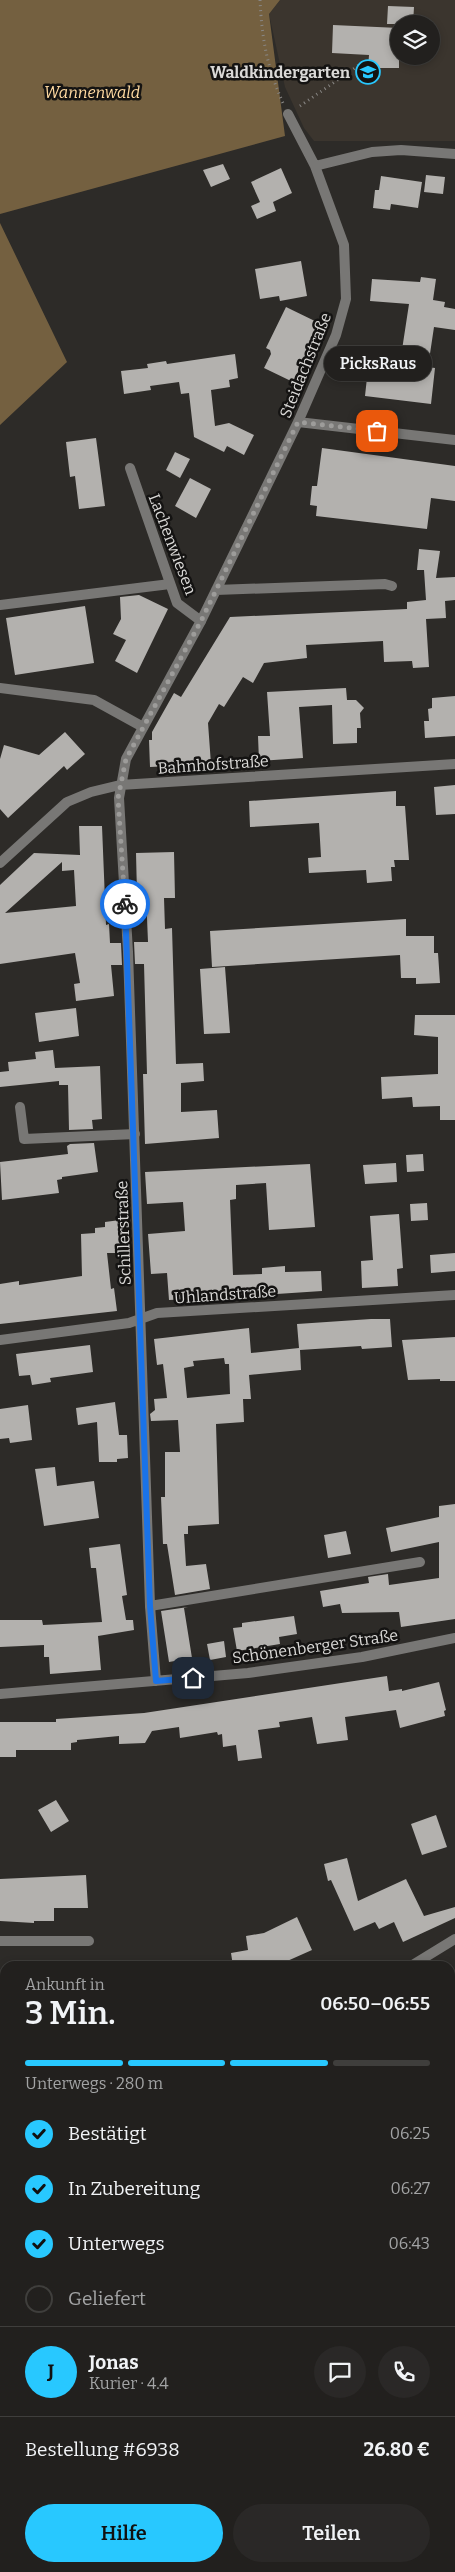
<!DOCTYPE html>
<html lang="de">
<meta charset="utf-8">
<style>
body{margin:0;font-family:Bitter,serif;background:#2a2827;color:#f1f3f6;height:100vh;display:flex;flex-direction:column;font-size:19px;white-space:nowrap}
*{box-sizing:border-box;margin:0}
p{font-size:16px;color:#a2a3a4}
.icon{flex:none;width:28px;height:28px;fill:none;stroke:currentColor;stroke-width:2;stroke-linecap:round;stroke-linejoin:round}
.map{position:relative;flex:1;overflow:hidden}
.panel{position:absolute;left:0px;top:1961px;width:455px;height:611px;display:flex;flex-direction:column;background:#22201e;border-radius:15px 15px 0 0;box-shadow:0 2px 8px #0003,0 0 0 1px #3f3e3c}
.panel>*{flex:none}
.buttons{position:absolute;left:390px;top:15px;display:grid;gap:10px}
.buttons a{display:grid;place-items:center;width:50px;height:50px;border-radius:50%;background:#22201e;box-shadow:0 2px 8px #0003,0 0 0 1px #3f3e3c;font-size:25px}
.pin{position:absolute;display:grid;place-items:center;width:42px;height:42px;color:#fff;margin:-21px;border-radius:10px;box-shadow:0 2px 8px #0006}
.courier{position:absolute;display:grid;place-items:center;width:50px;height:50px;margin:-25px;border:4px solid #1a73e8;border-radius:50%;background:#fff;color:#222;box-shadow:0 1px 6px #0007}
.bubble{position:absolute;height:35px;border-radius:18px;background:#22201e;box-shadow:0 2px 8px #0003,0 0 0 1px #3f3e3c;font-size:16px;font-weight:600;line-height:35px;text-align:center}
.head em{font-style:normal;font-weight:600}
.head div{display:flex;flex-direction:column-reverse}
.head{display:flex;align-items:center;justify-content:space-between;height:85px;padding:0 25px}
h1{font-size:32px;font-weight:600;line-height:38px}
.bar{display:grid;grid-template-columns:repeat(4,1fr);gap:8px 5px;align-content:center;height:60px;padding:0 25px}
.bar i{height:6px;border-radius:4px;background:#3f3e3c}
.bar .current{background:#28c8ff}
.bar p{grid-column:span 4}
.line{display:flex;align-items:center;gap:12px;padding:0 25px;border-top:1px solid #3f3e3c}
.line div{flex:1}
.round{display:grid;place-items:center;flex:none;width:52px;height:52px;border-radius:26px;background:#2a2827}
ol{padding:0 25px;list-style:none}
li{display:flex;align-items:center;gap:15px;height:55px}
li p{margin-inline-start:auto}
li .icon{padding:5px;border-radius:50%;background:#28c8ff;color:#111;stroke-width:4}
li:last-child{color:#a2a3a4}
li i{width:28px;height:28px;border:2px solid #3f3e3c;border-radius:50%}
.button{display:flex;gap:10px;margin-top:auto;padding:10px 25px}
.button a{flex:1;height:58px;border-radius:30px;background:#28c8ff;color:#111;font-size:20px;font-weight:600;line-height:58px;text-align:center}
.button a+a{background:#2a2827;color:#f1f3f6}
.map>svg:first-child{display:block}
</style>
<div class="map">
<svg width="455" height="2572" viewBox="0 0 455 2572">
<rect width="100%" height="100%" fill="#2d2b28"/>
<path fill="#3b352e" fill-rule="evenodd" d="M280,0h175v141h-141l-10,-13 -19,-41 -16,-73zM399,24h32v32h-32z"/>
<path fill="#594c38" d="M5,2271v84l-5,5v-88z"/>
<path fill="#746040" d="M0,0h280l-11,14 16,122 -285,78z
M0,223l67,139 -67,63z"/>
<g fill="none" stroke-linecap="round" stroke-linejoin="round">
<path stroke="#796444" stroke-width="5.5" d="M450,2193l5,-1
M0,2252l5,-1
M450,2332h5"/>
</g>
<path fill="#b3b1ae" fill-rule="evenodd" d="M388,6l26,1 -1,17h-26z
M333,25l66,3v40h-31l1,-13 -37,-2z
M223,164l7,15 -19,8 -8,-17z
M281,168l11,25 -19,9 3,9 -19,8 -6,-13 9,-4 -9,-20z
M426,175l19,2 -2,17 -19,-2z
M381,176l41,6 -4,26 -27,-4 -1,6 -17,-2 2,-18h4z
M301,261l6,35 -27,5 -1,-5 -19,3 -5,-30z
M421,277l15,2 -3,21 12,2 -1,5 11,2v21l-21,-3 -6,40 7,1 -4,36 -66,-8 4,-37 31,4 9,-59 -39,-3 2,-22 48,3z
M286,307l35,17 -28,58 -29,-14 7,-14 -1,-4 -4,-2z
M235,354l3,24 -9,2 1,7 -19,3 4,36 14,-3 25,12 -10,20 -17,-9 -3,6 -30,-15 -5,-44 -8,1 -2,-12 -29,4 1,4 -27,4 -3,-23 27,-3 -1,-4 19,-3 1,3z
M96,438l9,68 -26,3 -4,-33 -5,1 -4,-35z
M322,448l133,18v35l-24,-3 -4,31 -111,-13 1,-10 -7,-1 2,-19h5z
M175,452l15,7 -10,19 -14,-8z
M190,478l21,11 -15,29 -21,-12z
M419,549l21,2 -4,27 19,-1v23l-10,1 1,17 -20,1 3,48 -16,1 -1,-7 -28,1 -1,-21 -77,4 1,13 -43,5 -11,20 -10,-6 -19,30 -5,-3 -11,19 3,41 -61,3 -1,-27h3v-8l22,-39 7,4 49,-80 177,-8v-7l19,-2 -2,-30h-7z
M139,595l29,14 -31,64 -22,-12 11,-21 -13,-6 8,-15 -1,-22z
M85,606l9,57 -79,12 -9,-57z
M346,688l1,12h9l8,8 -4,5 1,15h-4v15l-24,1 -1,-39 -33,2 4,51 -44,3 -1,-25h12l-3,-44z
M455,696v40l-30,2 -1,-17h5l-1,-12 4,-1v-10z
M65,732l20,22 -18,16 -3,-4 -56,52 -8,-9v-50l4,-14 35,10z
M455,785v29l-19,1 -2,-28z
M396,791v15h9l4,54h-15l1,7h-4l1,14 -25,2 -1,-13 -57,3 -1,-15 13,-1 -2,-34 -69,4 -1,-26z
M79,826h23l4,99 3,-1 1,19h11l1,22h-11l3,31 -38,5 -2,-17 6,-1 -5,-30 -75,11v-79l34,-32 46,2zM62,862v9l12,-1 2,36 -71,7z
M174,852l1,46h-11l1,31 7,-1 4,136 27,-1 1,18 -23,2v29l36,-2 2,28 -74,6 -2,-70h4l-3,-110h-9l-1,-22h14l-2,-48h-9l-1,-41z
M406,919v17h28v17h4l2,30 -24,1v-6h-15l-1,-23 -188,12 -2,-36z
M225,967l5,66 -26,1 -4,-65z
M76,1008l3,28 -40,6 -4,-29z
M415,1015h40v105h-15v-14l-27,1 -1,-10 -30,2 -1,-22 57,-3v-37l-24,-2z
M53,1050l2,18 45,-2 2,53 -10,1 1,9 -24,1 -1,-45h-9v-4l-59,6v-15l9,-1 -1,-9 28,-3 -1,-7z
M94,1143l4,29 -36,5v2l-5,1 2,13 -57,7 -2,-38 68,-8 -1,-8 3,-2z
M423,1154l1,17 -17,1 -1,-17z
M396,1163l1,19 -32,2 -2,-19z
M310,1164l5,63 -46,3 -3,-47 -30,2v14l-6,1 3,75 29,-1v-6l23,-2v6l36,-1 1,20 -89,6v-6l-41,3v5l-23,1 -2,-27 -16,1 -3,-40 37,-3 -2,-29 -36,2 -2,-32z
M427,1203l1,17 -17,1 -1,-17z
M399,1214l4,54 -6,1 1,17 -36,2 -1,-27 12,-1 -3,-44z
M120,1220l1,33h-14l4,36 3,-1 3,23 -117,13v-40l19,-3v4l63,-9 -1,-42 14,-1v-5l10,-1v-5z
M455,1253v18l-24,2 -1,-18z
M371,1319h19l2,28 -30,2 -1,-3 -61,4 1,20 -52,5 2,24h-8l1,23 -28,2 3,100 -31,2v8h-4l2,32 20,-2 4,25 -35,6 -8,-51h-4l-2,-47h4v-45h15l-2,-32 -27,1 -1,-7 5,-4 -1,-11 13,-1 -4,-34 -6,1 -3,-26 95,-11 2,25 48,-5 -2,-24zM224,1358l1,6h4l1,30 -43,4 -3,-30 10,-2 -1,-5z
M455,1337v44h-15v-2l-32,1 -6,-40z
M90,1345l3,27 -43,6 1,4 -19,3 -2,-10 -11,1 -3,-22z
M115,1402l4,33h8l1,23 -11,1v3h-18l-2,-40 -19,3 -2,-17z
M28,1405l4,35 -22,3 -1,-5 -9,1v-30z
M55,1467l2,19 37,-5 5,37 -55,8 -9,-57z
M455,1504v115l-54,8 -2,-15 -57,1 -2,-9 -17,3 -3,-16 49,-8 -1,-6 20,-3 1,11 50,-7v-36l-48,10 -5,-24 53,-11v-11z
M346,1531l5,23 -23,4 -4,-23z
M120,1544l7,51 -5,1 4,24h7l1,10 -36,6 3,34 -51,4 -1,-17h-5v-12l-44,2v-27h42l1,5 59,-3 -6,-54h-5l-2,-20z
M188,1607l-4,1 8,50 -23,4 -8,-51z
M294,1616l3,18 -18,3 1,7 -43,7 -4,-23 9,-1v-4z
M224,1641l2,16 -16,3 -3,-16z
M387,1676l2,15 13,-2v2l37,-9 7,28 -2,1 1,5 -45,12 -4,-18 -51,7 3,23 -31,4 -5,-27 -33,5 1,5 -22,3 4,28 -24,3 -2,-16 -13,2 -1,-13 -4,1 -1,-3 -37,6 -1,-11 -27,4 -7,12 -26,1v-8l-42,4v2l-6,1v7h-55v7h-16v-35h56v-3l88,-6z
M56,1800l13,21 -18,11 -13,-22z
M436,1815l11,32 -25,8 -11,-31z
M347,1858l11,43 48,-22 18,37 31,-9v11l-52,24 -9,-20 -15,7 -4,-7 -21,9 -23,-51 -3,1 -4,-17z
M86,1875l2,33h-34v13h-20v2l-34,-2v-42z
M297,1917l15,33 -36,16h-43l-2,-13 17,-3 -2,-14 18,-3z"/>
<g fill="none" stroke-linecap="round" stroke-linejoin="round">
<path stroke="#898785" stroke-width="3" stroke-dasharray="1 4" stroke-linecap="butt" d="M260,0c2,40 7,67 23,103
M300,106l62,-43
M0,2239l5,-1
M0,2269l5,-1
M450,2337l5,-1
M0,2364l5,-6
M0,2496l5,-3
M0,2517l5,4
M68,2568l5,4"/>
<path stroke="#787775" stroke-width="10" d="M130,468l47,135 24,18
M0,605l170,-21
M0,688l94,12 49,27
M20,1107l4,32 111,-5
M150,1606l270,-44
M0,1941h89"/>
<path stroke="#787775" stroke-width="10" d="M315,166l57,-14 29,-2 54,4
M298,422l157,18
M216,590l169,-6 7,2
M0,863l67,-61 24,-10 29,-7 335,-21
M0,1340l129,-17 28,-10 298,-18
M156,1681l-6,-75 -22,-654 -9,-154 7,-39 75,-138 97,-199 38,-87 10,-36 -2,-54 -29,-79 -27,-52
M0,1694l248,-21 114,-16 93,-19
M411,1966l44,-27
M450,2021h5
M0,2093h5
M450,2174h5"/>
<path stroke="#a3a2a0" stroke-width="10" d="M6,2568l5,4"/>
</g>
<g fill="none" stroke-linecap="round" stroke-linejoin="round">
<path stroke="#9d9c9a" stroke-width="5" stroke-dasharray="0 9" d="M125,904l-7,-106 8,-39 75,-138 97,-199 79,9"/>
<path stroke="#1a73e8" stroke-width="6" d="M125,904l25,702 6,75 37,-3"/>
</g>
<defs>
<g id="school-ring" transform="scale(1.25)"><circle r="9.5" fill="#141312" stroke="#28c8ff" stroke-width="1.5"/><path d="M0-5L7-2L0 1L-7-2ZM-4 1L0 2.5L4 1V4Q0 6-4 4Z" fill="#28c8ff"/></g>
</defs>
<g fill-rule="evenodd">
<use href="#school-ring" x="368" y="72"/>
</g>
<g text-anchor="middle" stroke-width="5" stroke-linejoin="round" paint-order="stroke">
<g font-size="16" font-weight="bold" fill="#dad9d7" stroke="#141312" text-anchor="end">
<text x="350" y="78">Waldkindergarten</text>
</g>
<g font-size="16" font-style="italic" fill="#ffdaa1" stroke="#141312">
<text x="92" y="98">Wannenwald</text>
</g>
<g font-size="16" fill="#dad9d7" stroke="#141312">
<text transform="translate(305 365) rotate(-68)" y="6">Steidachstraße</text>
<text transform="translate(173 544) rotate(69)" y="6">Lachenwiesen</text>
<text transform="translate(213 764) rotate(-4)" y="6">Bahnhofstraße</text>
<text transform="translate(123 1233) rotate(-92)" y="6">Schillerstraße</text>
<text transform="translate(225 1294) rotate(-4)" y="6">Uhlandstraße</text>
<text transform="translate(315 1646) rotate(-8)" y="6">Schönenberger Straße</text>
</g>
</g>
</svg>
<div class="buttons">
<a><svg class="icon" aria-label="layers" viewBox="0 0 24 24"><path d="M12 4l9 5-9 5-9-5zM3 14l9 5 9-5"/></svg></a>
</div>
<div class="pin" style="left:377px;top:431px;background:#ea580c"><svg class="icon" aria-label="bag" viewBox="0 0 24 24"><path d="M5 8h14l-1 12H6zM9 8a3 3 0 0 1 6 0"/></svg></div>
<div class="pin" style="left:193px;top:1678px;background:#1f2937"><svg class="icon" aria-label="home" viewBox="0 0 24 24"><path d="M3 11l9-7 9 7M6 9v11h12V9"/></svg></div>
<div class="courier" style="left:125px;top:904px"><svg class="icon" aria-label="bike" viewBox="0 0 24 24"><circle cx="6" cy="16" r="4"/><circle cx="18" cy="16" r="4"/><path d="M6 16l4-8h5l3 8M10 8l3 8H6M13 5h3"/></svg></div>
<div class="bubble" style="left:324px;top:346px;width:108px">PicksRaus</div>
<section class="panel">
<div class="head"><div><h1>3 Min.</h1><p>Ankunft in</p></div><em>06:50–06:55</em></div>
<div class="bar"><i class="current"></i><i class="current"></i><i class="current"></i><i></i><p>Unterwegs · 280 m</p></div>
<ol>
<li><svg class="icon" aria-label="check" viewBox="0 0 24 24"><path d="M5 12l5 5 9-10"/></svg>Bestätigt<p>06:25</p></li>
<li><svg class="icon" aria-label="check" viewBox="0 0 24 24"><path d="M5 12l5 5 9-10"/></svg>In Zubereitung<p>06:27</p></li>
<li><svg class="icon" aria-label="check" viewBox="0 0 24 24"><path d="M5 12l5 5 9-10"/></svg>Unterwegs<p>06:43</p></li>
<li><i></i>Geliefert</li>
</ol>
<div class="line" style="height:90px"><b class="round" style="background:#28c8ff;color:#111">J</b><div><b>Jonas</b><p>Kurier · 4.4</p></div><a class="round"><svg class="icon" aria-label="chat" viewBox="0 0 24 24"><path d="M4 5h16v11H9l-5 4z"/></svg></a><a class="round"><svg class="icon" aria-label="phone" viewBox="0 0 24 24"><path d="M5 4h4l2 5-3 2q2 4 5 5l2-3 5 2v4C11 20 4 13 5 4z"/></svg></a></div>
<div class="line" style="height:65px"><div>Bestellung #6938</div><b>26.80 €</b></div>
<div class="button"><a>Hilfe</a><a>Teilen</a></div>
</section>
</div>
